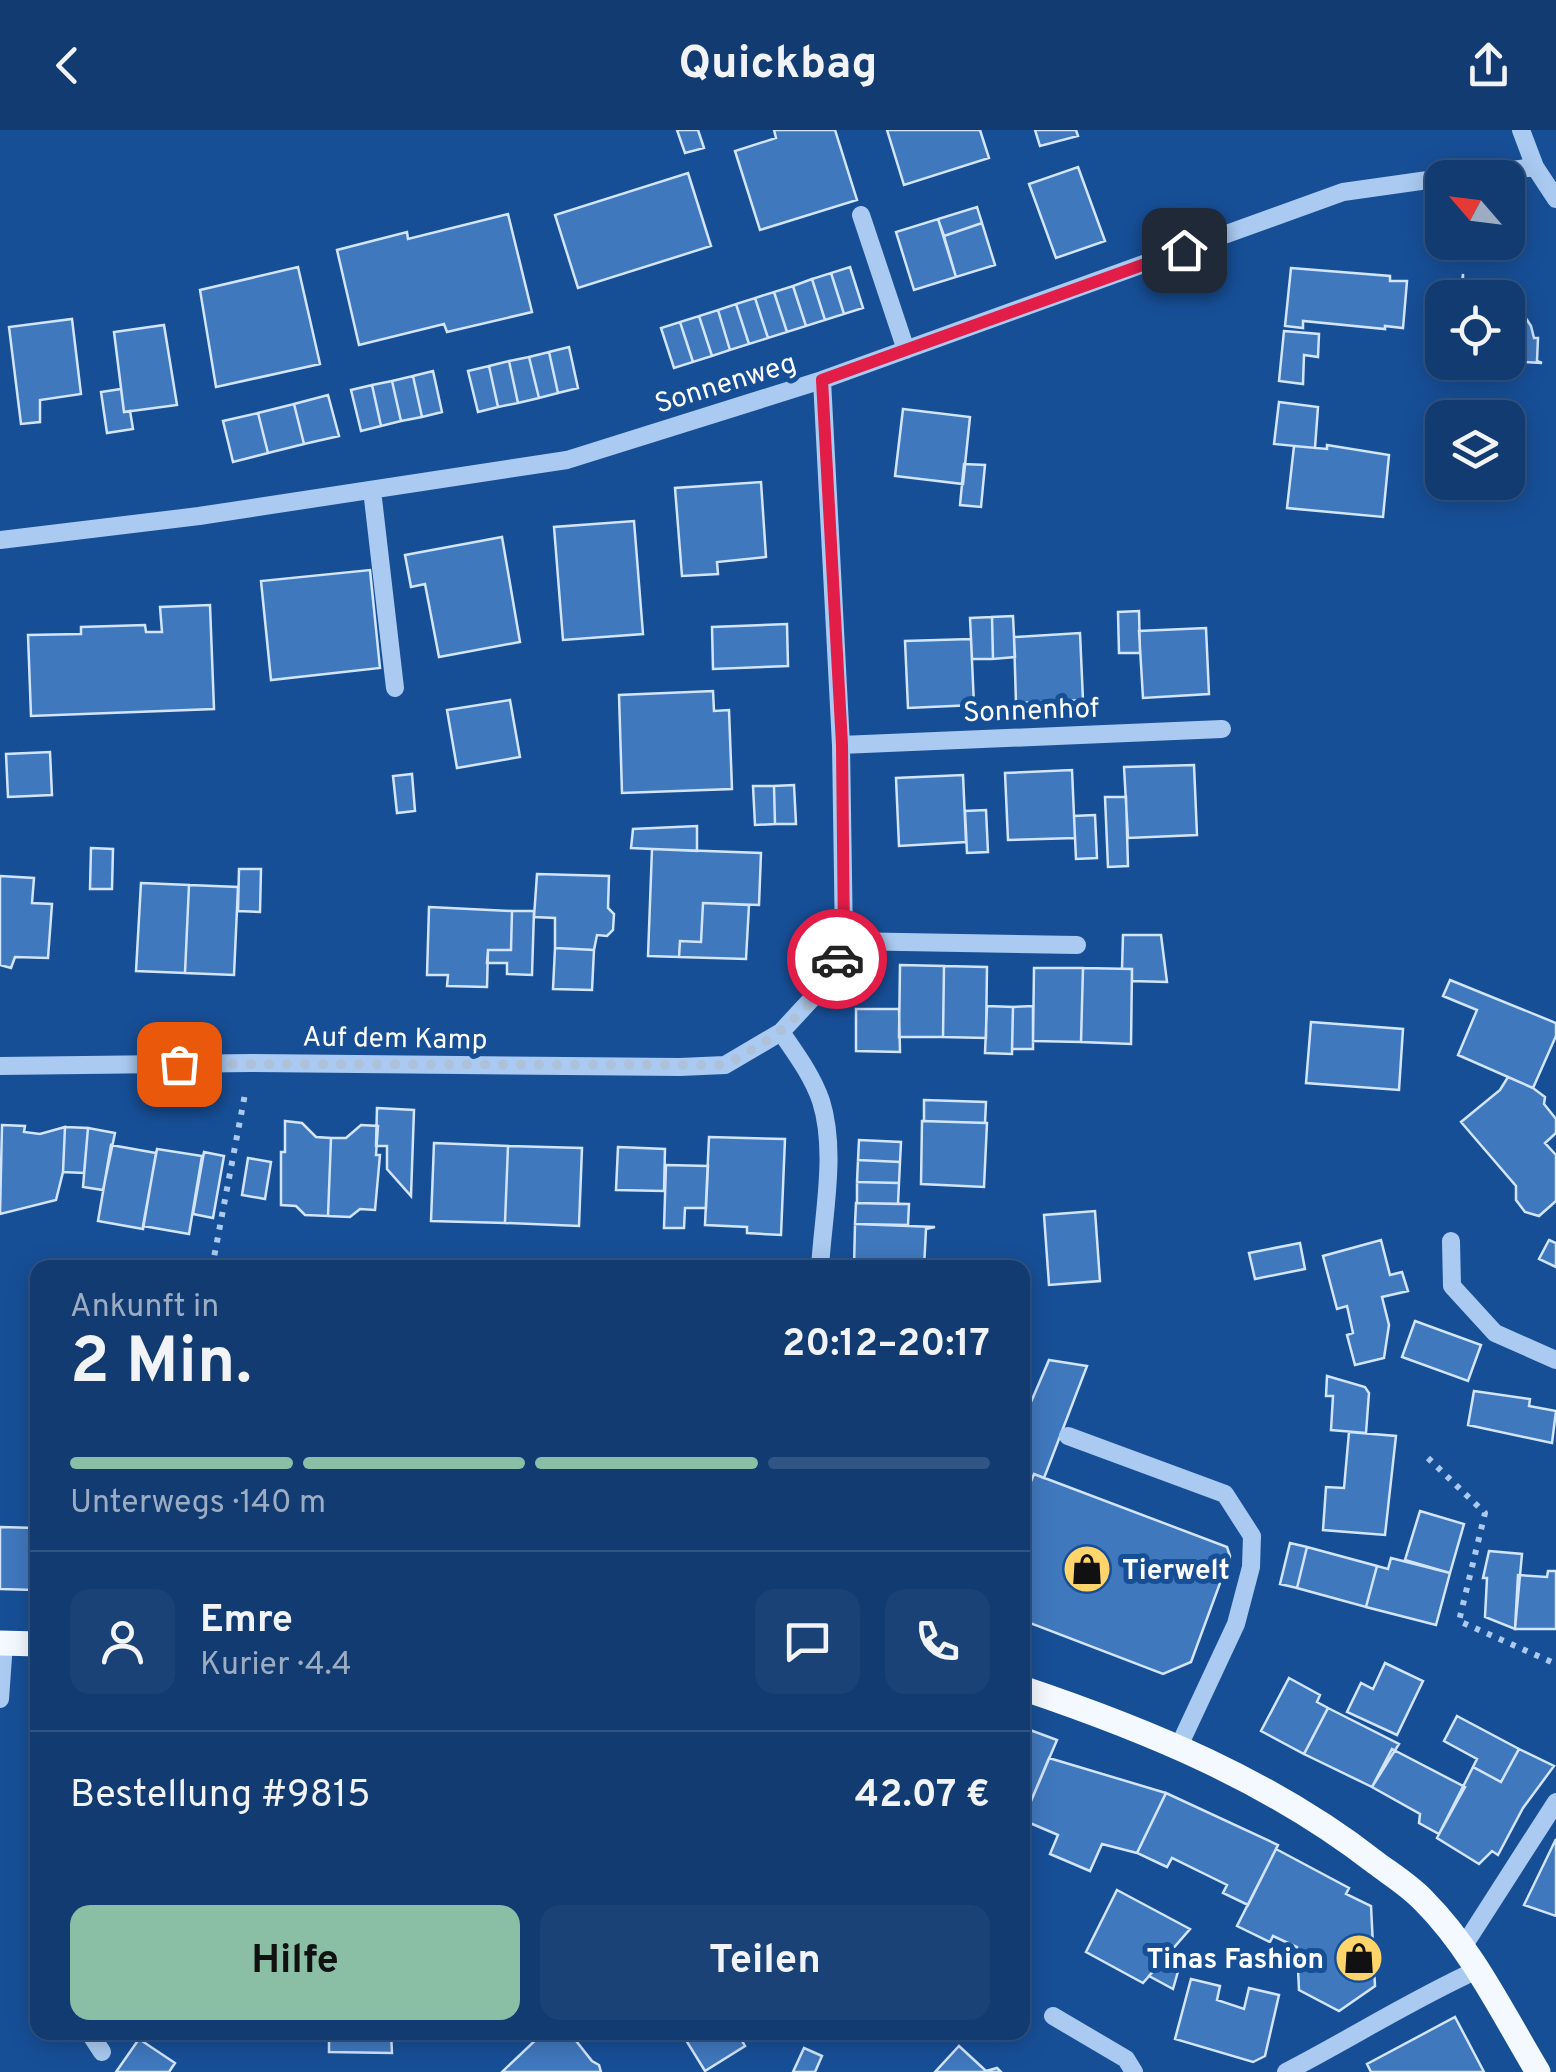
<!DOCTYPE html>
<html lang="de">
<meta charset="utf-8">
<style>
body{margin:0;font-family:Overpass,sans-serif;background:#1a4276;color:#f1f3f6;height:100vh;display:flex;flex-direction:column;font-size:38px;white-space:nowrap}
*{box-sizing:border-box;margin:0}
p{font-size:32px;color:#9cadc3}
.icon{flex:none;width:55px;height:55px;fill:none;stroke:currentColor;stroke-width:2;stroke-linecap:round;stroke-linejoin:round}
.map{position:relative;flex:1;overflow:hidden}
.sheet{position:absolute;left:30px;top:1130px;width:1000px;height:780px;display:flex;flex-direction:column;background:#113b71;border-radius:20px;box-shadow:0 5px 25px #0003,0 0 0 2px #305584}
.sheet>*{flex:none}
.needle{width:65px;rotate:298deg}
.fabs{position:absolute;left:1425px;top:30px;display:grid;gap:20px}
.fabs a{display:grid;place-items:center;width:100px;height:100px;border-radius:20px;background:#113b71;box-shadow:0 5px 25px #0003,0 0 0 2px #305584;font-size:50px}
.pin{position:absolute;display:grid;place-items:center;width:85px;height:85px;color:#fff;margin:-42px;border-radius:20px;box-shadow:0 5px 15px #0006}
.courier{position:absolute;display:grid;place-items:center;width:100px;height:100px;margin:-50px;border:8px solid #e11d48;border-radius:50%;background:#fff;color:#222;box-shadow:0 2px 12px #0007}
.head em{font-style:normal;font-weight:700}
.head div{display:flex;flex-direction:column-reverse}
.head{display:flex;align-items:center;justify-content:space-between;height:170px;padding:0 40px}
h1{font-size:65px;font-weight:700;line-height:75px}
.bar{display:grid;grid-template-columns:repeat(4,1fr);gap:15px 10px;align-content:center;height:120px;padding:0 40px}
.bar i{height:12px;border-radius:8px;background:#305584}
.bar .selected{background:#8abfa5}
.bar p{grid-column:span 4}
.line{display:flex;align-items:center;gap:25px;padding:0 40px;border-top:2px solid #305584}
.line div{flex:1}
.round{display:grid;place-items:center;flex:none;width:105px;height:105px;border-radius:20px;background:#1a4276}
.cta{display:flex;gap:20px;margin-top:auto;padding:20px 40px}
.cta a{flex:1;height:115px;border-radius:20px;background:#8abfa5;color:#111;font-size:40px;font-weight:700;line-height:115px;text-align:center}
.cta a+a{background:#1a4276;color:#f1f3f6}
header{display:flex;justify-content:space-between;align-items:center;height:130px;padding:0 40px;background:#113b71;font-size:45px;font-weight:700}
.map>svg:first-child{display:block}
</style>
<header><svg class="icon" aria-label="back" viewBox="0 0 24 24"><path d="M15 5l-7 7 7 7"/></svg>Quickbag<svg class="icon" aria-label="share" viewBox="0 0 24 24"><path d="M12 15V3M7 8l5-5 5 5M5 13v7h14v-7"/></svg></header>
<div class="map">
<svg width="1556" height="1942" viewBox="0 0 1556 1942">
<rect width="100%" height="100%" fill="#174f97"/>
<path fill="#4078be" stroke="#d2e5fc" stroke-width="2.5" d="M677,0h21l6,18 -19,5z
M774,0h61l22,70 -97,30 -25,-79 41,-13z
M887,0h93l9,28 -85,27z
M1035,0h41l2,6 -38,10z
M1078,37l27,74 -49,17 -27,-74z
M688,43l23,73 -133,42 -23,-73z
M977,77l5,16 -38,13 -6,-17z
M508,84l24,98 -85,20 -3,-8 -85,21 -22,-95 70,-18 1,7z
M938,89l18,58 -42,13 -18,-58z
M982,93l13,42 -39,12 -12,-41z
M298,137l22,97 -104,23 -16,-97z
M850,137l13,41 -19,6 -13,-41z
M1291,138l99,8v5h17l-4,47 -18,-2v3l-82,-8v7l-18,-2z
M831,143l13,41 -19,6 -13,-41z
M1463,144v7l22,-1 1,5 5,1 14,9 11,8 15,23 3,12h4l-1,23 5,2 -34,-2v-63h-48z
M812,149l13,41 -19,6 -13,-40z
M793,156l13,40 -19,6 -13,-40z
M774,162l13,40 -19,6 -13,-40z
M755,168l13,40 -19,6 -13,-40z
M736,174l13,40 -19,6 -12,-40z
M718,180l12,40 -18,6 -13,-40z
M699,186l13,40 -19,6 -13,-40z
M72,189l9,75 -41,6v22l-19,2 -12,-97z
M680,192l13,40 -19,6 -13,-40z
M164,195l13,80 -53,7 -10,-80z
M1284,201l35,3 -1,23 -14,-2 -1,29 -24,-3z
M569,217l9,41 -20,5 -9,-41z
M549,222l9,41 -19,5 -10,-41z
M529,227l10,41 -21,5 -9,-42z
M509,231l9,42 -20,4 -9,-41z
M489,236l9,41 -20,5 -10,-41z
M433,241l9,41 -20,5 -9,-41z
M413,246l9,41 -21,4 -9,-40z
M392,251l9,40 -20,5 -9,-41z
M372,255l9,41 -20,5 -10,-41z
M121,259l3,23 6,-1 3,18 -26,4 -6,-41z
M328,265l11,41 -35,8 -10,-40z
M1279,272l39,5 -3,41 -41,-4z
M294,274l10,40 -36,9 -10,-40z
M903,279l67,8 -7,67 -68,-8z
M258,283l10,40 -35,9 -10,-41z
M1327,315l62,10 -6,62 -96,-9 7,-62 33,3z
M964,334l21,1 -4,42 -21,-2z
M761,352l5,75 -49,5 1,12 -36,2 -7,-88z
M634,391l9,113 -80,6 -9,-113z
M502,407l18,105 -81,15 -14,-73 -14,3 -6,-32z
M370,440l10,98 -109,12 -10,-99z
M210,475l4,104 -183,7 -3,-81 53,-1v-7l64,-2 1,7h16l-2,-25z
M1139,481l1,42h-21l-1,-41z
M1013,486l2,41 -22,2 -1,-42z
M992,487l1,42h-21l-2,-41z
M787,494l1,42 -75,3 -1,-42z
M1206,498l3,66 -66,4 -4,-67z
M1080,503l3,67 -67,3 -2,-66z
M971,509l3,66 -66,3 -3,-67z
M713,561l1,20 15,-1 3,79 -110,4 -3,-98z
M510,570l10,57 -63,11 -10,-58z
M50,622l2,43 -44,2 -2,-43z
M1194,635l3,70 -69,3 -4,-71z
M1072,640l3,68 -67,2 -3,-67z
M412,644l3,37 -18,2 -4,-37z
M963,645l3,67 -67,4 -3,-68z
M794,655l2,39h-21l-1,-38z
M753,656h21l1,38 -20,1z
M1105,667h21l2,69 -20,1z
M986,680l2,42 -21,1 -2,-42z
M1095,685l2,43 -21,1 -2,-43z
M697,696v25l-66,-3 2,-19z
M91,718l22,1 -1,40h-22z
M652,719l109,4 -2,52 -56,-2 -2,39 -21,-1 -1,16 -31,-1z
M239,739h22l-1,43 -22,-1z
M537,744l72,2 -1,32 6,6 -1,16 -6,6 -10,-1 -3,15 -39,-2v-30l-21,-1z
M0,746l34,2 -2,25 20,1 -4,54 -33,-1 -4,11 -11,-3z
M141,753l48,2 -4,88 -49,-2z
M189,755l49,2 -4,88 -49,-2z
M703,773l46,2 -3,54 -67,-2 1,-16 21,1z
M429,777l83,4 -1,39h-23l-1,37 -40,-1 1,-11h-21z
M512,781h22l-2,64 -25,-1v-11h-20l1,-13h23z
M1123,805h38l6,47 -35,-1v-12h-10z
M555,818l39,2 -2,40 -39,-1z
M900,835l44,1 -1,71h-44z
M944,836l43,1 -1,71 -43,-1z
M1034,838h49l-2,74 -48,-1z
M1083,838l49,1 -1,75 -50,-2z
M1450,850l106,43v13l-23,52 -75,-33 19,-45 -34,-14z
M987,876l26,1 -1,47 -27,-1z
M1033,876v43h-21l1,-42z
M856,879h43l1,43 -44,-1z
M1311,892l92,7 -4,61 -93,-7z
M1508,947l25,11 12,9 -1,7 12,15v14l-11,10 11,12v46l-17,15 -14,-4 -9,-12v-14l-55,-64 39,-32z
M924,970l62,2 -1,21 -61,-2z
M377,978l37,2 -3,86 -24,-27v-23h-11z
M285,991l17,2 14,14 15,1 -3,78 -23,-1 -9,-9 -15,-1v-53h4z
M922,991l65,2 -3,64 -63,-3z
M2,995l23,1 -1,6 16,2 25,-7 -2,45 -7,28 -56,14z
M361,995l17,1 -2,29h4l-5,55 -15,-1 -10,8 -22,-1 3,-78h15z
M65,997l23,1 -4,45 -21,-1z
M88,998l27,5 -12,57 -20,-3z
M709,1007l76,2 -4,96 -34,-2v-6l-42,-2z
M859,1010l42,2 -1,20 -42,-2z
M434,1013l74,3 -3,77 -74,-2z
M111,1015l45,8 -13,76 -45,-8z
M508,1016l74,2 -3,78 -74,-3z
M618,1017l47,2 -1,42 -48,-1z
M157,1019l45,7 -13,78 -46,-8z
M204,1022l20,4 -11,62 -20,-4z
M248,1028l23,4 -6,37 -23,-4z
M858,1030l42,2 -1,21 -42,-1z
M666,1035l42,1 -2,42h-21l-1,20h-20z
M857,1052l42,1 -1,21 -41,-1z
M856,1073l53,1 -1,21 -53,-1z
M1095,1081l5,70 -51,4 -5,-70z
M855,1094l80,3 -9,2 -2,39h-70z
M1381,1110l9,35 12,-3 6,19 -26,6 7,28 -5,33 -29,7 -8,-30 6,-2 -6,-27 -10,3 -14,-53z
M1549,1110l7,3v24l-17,-8z
M1300,1113l5,26 -50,10 -6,-26z
M1415,1191l66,24 -13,36 -66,-24z
M1049,1230l38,6 -43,112 -10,-4 -12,30v-81z
M1327,1246l38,11 4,6 -3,40 -35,-3 2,-34h-7z
M1474,1261l56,8 -1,7 27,5 -4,32 -84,-18z
M1349,1302l47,4 -11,99 -62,-5 3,-43 18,1z
M1034,1344l193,73 3,9 -39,106 -28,12 -141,-54v-116z
M1420,1381l44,13 -14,49 -45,-13z
M0,1397l36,1 -1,62 -35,-1z
M1290,1413l17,4 -10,41 -17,-4z
M1307,1417l70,19 -11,41 -69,-19z
M1489,1421l33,3 -7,75 -30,-12 2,-39h-4z
M1391,1428l59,15 -14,52 -70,-18 11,-41 11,3z
M1548,1441h8v58h-41l3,-54 29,2z
M1385,1533l38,18 -26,54 -50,-23 14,-29 12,6z
M1289,1548l31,17 -3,7 11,6 -24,46 -43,-23z
M1328,1578l71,36 -27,43 -68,-33z
M1457,1586l62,33 -18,33 -28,-15 4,-8 -33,-18z
M1022,1597l35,13 -34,80h-1z
M1392,1619l73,38 -26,47 -20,-11 1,-9 -48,-27z
M1519,1619l35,17 -31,42 -25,47 -6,-4 -13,13 -42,-26 36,-71 28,15z
M1049,1628l117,35 -29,60 -35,-9 -12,27 -40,-17 8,-19 -35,-15z
M1166,1663l112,52 -30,60 -25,-12 4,-8 -55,-27 -5,9 -30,-14z
M1556,1709v77l-32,-11z
M1276,1719l73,39 -3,6 25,12 4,80 -36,25 -40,-21 -2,-43 -24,-11 -3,6 -33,-16z
M1117,1760l73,39 -47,54 -57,-31z
M1174,1818l9,6 -10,35 -24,-13z
M1191,1849l29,7 -3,14 27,9 5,-21 30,7 -14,61 -12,6 -78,-23z
M1455,1887l29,55h-113l-4,-8z
M329,1902h62l1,21 -63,-1z
M544,1902h25l23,29 7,4 2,7h-99z
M681,1902h56l8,14 -40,25z
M139,1909l36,24 -6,9h-53z
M959,1916l27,25 11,-3 4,4h-66z
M804,1918l18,8 -7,16h-22z"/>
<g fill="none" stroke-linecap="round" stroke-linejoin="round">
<path stroke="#aacaf1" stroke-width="6" stroke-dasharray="5 8" stroke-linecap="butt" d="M212,1138l33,-174
M1428,1328l57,55 -26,108 97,43"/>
<path stroke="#aacaf1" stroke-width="18" d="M1521,0l14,37 21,32
M1450,48l85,-11
M861,85l45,135
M372,360l23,198
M0,410l199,-24 368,-56 255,-80 521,-188 99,-14
M841,615l381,-16
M844,811l233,4
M781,902c15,22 31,43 40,69 16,51 2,114 -1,167
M0,936l251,-3 429,4 45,-2 56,-33 37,-40 26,-51 -3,-196 -19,-365
M1451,1111l1,45 43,47 61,27
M1068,1306l157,58 27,42 -1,31 -15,57 -57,122
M0,1569l4,-56
M1463,1817l93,-145
M1053,1886l73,43 8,13
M89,1902l13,20
M1286,1942c64,-33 125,-72 191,-102"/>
<path stroke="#f4f9ff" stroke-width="25" d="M0,1513l38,1
M1022,1558c125,42 249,93 354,175 16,12 34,23 48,38 48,48 79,113 114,171"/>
</g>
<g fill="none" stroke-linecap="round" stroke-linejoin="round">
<path stroke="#aec1db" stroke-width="10" stroke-dasharray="0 18" d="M179,934l546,1c47,-25 91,-54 112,-106"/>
<path stroke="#e11d48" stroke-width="12" d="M837,829l7,-18 -2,-196 -20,-365 362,-130"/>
</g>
<defs>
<g id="shop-disc" transform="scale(2.5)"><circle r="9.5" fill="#ffd46a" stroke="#174f97"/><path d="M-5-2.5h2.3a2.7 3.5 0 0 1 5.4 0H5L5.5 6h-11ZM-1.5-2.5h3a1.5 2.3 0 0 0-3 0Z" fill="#111"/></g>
</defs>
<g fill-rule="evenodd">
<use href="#shop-disc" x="1087" y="1439"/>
<use href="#shop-disc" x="1359" y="1828"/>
</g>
<g text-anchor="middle" stroke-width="10" stroke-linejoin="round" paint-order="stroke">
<g font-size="28" fill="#fff" stroke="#174f97">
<text transform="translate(725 252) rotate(-17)" y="10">Sonnenweg</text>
<text transform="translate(1031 579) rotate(-2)" y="10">Sonnenhof</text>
<text transform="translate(395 907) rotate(1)" y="10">Auf dem Kamp</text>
</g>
<g font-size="28" font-weight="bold" fill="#fff" stroke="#174f97" text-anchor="start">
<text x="1122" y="1449">Tierwelt</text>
<text x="1324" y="1838" text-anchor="end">Tinas Fashion</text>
</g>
</g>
</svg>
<div class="fabs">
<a><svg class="needle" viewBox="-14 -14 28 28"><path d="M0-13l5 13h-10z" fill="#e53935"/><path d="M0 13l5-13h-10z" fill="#9cadc3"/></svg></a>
<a><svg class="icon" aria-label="locate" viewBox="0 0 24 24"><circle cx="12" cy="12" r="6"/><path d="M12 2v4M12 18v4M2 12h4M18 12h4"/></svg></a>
<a><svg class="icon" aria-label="layers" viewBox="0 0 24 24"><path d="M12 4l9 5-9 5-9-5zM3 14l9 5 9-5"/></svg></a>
</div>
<div class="pin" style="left:179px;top:934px;background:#ea580c"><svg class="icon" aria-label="bag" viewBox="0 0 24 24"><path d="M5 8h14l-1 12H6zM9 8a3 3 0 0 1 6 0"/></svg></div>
<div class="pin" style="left:1184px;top:120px;background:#1f2937"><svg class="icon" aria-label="home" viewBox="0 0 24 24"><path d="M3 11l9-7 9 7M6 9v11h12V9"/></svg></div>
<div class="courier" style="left:837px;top:829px"><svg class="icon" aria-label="car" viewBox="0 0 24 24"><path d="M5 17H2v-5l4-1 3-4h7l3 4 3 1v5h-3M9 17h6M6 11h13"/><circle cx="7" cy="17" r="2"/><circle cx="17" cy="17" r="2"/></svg></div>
<section class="sheet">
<div class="head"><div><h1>2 Min.</h1><p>Ankunft in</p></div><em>20:12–20:17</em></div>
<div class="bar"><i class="selected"></i><i class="selected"></i><i class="selected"></i><i></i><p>Unterwegs · 140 m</p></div>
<div class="line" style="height:180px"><a class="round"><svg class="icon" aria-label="person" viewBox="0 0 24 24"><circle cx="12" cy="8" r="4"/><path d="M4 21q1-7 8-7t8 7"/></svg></a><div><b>Emre</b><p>Kurier · 4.4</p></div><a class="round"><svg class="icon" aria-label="chat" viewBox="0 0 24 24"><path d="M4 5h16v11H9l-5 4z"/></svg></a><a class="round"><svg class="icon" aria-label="phone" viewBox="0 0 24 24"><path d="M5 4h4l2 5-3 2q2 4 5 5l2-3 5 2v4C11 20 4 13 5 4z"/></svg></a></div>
<div class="line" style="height:130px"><div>Bestellung #9815</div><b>42.07 €</b></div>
<div class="cta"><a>Hilfe</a><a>Teilen</a></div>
</section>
</div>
